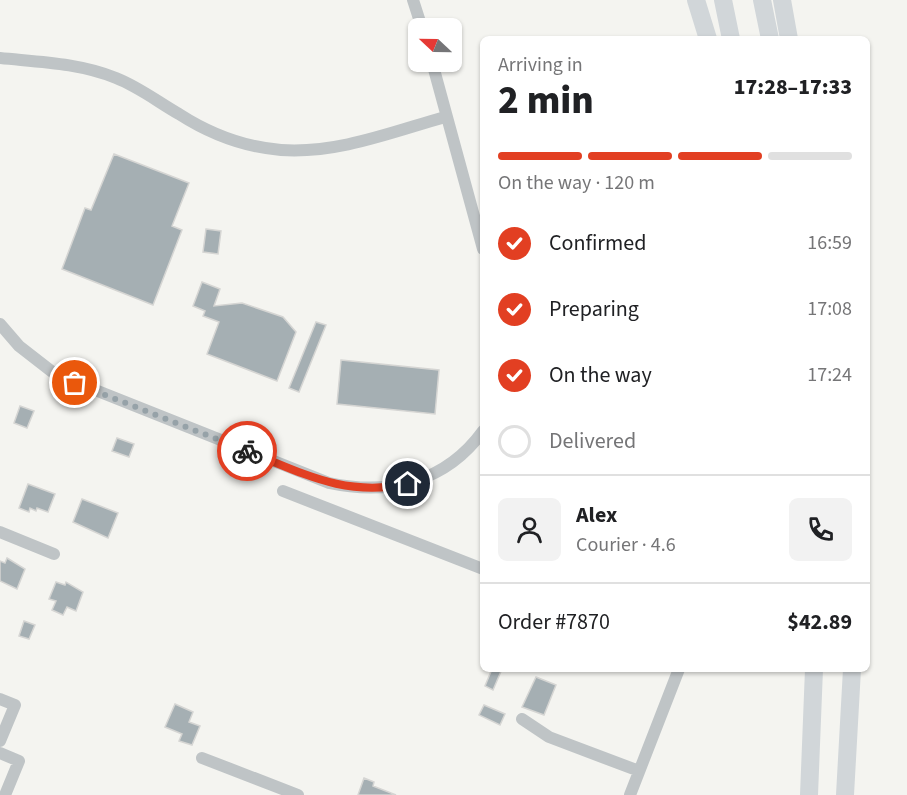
<!DOCTYPE html>
<meta charset="utf-8">
<style>
body{margin:0;font-family:"Source Sans 3",sans-serif;background:#f2f2f2;color:#202124;height:100vh;display:flex;flex-direction:column;font-size:22px;white-space:nowrap}
*{box-sizing:border-box;margin:0}
p{font-size:20px;color:#757577}
.icon{flex:none;width:33px;height:33px;fill:none;stroke:currentColor;stroke-width:2;stroke-linecap:round;stroke-linejoin:round}
.map{position:relative;flex:1;overflow:hidden}
.panel{position:absolute;left:480px;top:36px;width:390px;height:636px;display:flex;flex-direction:column;background:#fff;border-radius:9px;box-shadow:0 2px 4px #0004}
.panel>*{flex:none}
.needle{width:39px;rotate:292deg}
.buttons{position:absolute;left:408px;top:18px;display:grid;gap:12px}
.buttons a{display:grid;place-items:center;width:54px;height:54px;border-radius:9px;background:#fff;box-shadow:0 2px 4px #0004;font-size:30px}
.pin{position:absolute;display:grid;place-items:center;width:51px;height:51px;color:#fff;margin:-26px;border:3px solid #fff;border-radius:50%;box-shadow:0 2px 6px #0007}
.courier{position:absolute;display:grid;place-items:center;width:60px;height:60px;margin:-30px;border:4px solid #e23f22;border-radius:50%;background:#fff;color:#222;box-shadow:0 2px 8px #0007}
.overview em{font-style:normal;font-weight:800}
.overview div{display:flex;flex-direction:column-reverse}
.overview{display:flex;align-items:center;justify-content:space-between;height:102px;padding:0 18px}
h1{font-size:39px;font-weight:800;line-height:45px}
.bar{display:grid;grid-template-columns:repeat(4,1fr);gap:9px 6px;align-content:center;height:72px;padding:0 18px}
.bar i{height:8px;border-radius:4px;background:#e0e0e0}
.bar .selected{background:#e23f22}
.bar p{grid-column:span 4}
.line{display:flex;align-items:center;gap:15px;padding:0 18px;border-top:2px solid #e0e0e0}
.line div{flex:1}
.round{display:grid;place-items:center;flex:none;width:63px;height:63px;border-radius:9px;background:#f2f2f2}
ol{padding:0 18px;list-style:none}
li{display:flex;align-items:center;gap:18px;height:66px}
li p{margin-inline-start:auto}
li .icon{padding:6px;border-radius:50%;background:#e23f22;color:#fff;stroke-width:4}
li:last-child{color:#757577}
li i{width:33px;height:33px;border:3px solid #e0e0e0;border-radius:50%}
.map>svg:first-child{display:block}
</style>
<div class="map">
<svg width="907" height="795" viewBox="0 0 907 795">
<rect width="100%" height="100%" fill="#f4f4f0"/>
<path fill="#a5afb3" stroke="#d5d5d3" stroke-width="1.5" d="M114,154l75,29 -17,43 10,4 -29,75 -91,-36 23,-61 6,2z
M206,229l15,2 -3,23 -15,-2z
M202,282l18,7 -6,17 28,-3 41,14 13,15 -19,49 -70,-27 12,-32 -16,-6 2,-5 -12,-5z
M316,322l10,3 -27,67 -10,-4z
M341,360l98,10 -4,44 -98,-10z
M20,406l14,5 -7,17 -13,-5z
M117,438l17,6 -5,13 -17,-6z
M28,484l27,10 -7,18 -11,-4 -1,3 -6,-3 -1,4 -10,-4z
M82,499l36,14 -10,25 -35,-16z
M7,558l18,11 -8,20 -17,-8v-20l5,2z
M56,582l9,3 1,-3 17,10 -7,19 -9,-4 -4,8 -11,-5 4,-9 -7,-2z
M24,621l11,4 -6,14 -10,-3z
M492,669h10l-9,21 -8,-4z
M536,677l20,8 -12,30 -22,-8z
M175,704l18,8 -4,10 11,4 -8,19 -13,-4 3,-7 -17,-7z
M484,705l21,9 -5,11 -21,-10z
M364,778l10,4 -1,4 23,9h-38z"/>
<g fill="none" stroke-linecap="round" stroke-linejoin="round">
<path stroke="#bfc4c6" stroke-width="12" d="M413,0l9,28
M0,58c39,4 79,5 116,20 23,9 42,24 63,36 31,20 65,33 102,36 56,4 111,-18 164,-33
M432,62l51,187
M0,324l19,22 36,28 274,109c61,13 117,-1 154,-52
M283,491l200,78
M0,532l54,22
M0,699l15,6 -15,36
M522,719l27,18 90,34
M0,753l19,8 -14,34
M202,758l96,37
M630,795l49,-126"/>
<path stroke="#d1d6d9" stroke-width="18" d="M696,0l12,39
M723,0l8,39
M762,0l8,39
M782,0l7,39
M809,795l5,-126
M845,795l7,-126"/>
</g>
<g fill="none" stroke-linecap="round" stroke-linejoin="round">
<path stroke="#96a2a8" stroke-width="6" stroke-dasharray="0 10.8" d="M75,383l172,68"/>
<path stroke="#e23f22" stroke-width="8" d="M247,451c58,23 97,46 161,33"/>
</g>
</svg>
<div class="buttons">
<a><svg class="needle" viewBox="-14 -14 28 28"><path d="M0-13l5 13h-10z" fill="#e53935"/><path d="M0 13l5-13h-10z" fill="#757577"/></svg></a>
</div>
<div class="pin" style="left:75px;top:383px;background:#ea580c"><svg class="icon" aria-label="bag" viewBox="0 0 24 24"><path d="M5 8h14l-1 12H6zM9 8a3 3 0 0 1 6 0"/></svg></div>
<div class="pin" style="left:408px;top:484px;background:#1f2937"><svg class="icon" aria-label="home" viewBox="0 0 24 24"><path d="M3 11l9-7 9 7M6 9v11h12V9"/></svg></div>
<div class="courier" style="left:247px;top:451px"><svg class="icon" aria-label="bike" viewBox="0 0 24 24"><circle cx="6" cy="16" r="4"/><circle cx="18" cy="16" r="4"/><path d="M6 16l4-8h5l3 8M10 8l3 8H6M13 5h3"/></svg></div>
<section class="panel">
<div class="overview"><div><h1>2 min</h1><p>Arriving in</p></div><em>17:28–17:33</em></div>
<div class="bar"><i class="selected"></i><i class="selected"></i><i class="selected"></i><i></i><p>On the way · 120 m</p></div>
<ol>
<li><svg class="icon" aria-label="check" viewBox="0 0 24 24"><path d="M5 12l5 5 9-10"/></svg>Confirmed<p>16:59</p></li>
<li><svg class="icon" aria-label="check" viewBox="0 0 24 24"><path d="M5 12l5 5 9-10"/></svg>Preparing<p>17:08</p></li>
<li><svg class="icon" aria-label="check" viewBox="0 0 24 24"><path d="M5 12l5 5 9-10"/></svg>On the way<p>17:24</p></li>
<li><i></i>Delivered</li>
</ol>
<div class="line" style="height:108px"><a class="round"><svg class="icon" aria-label="person" viewBox="0 0 24 24"><circle cx="12" cy="8" r="4"/><path d="M4 21q1-7 8-7t8 7"/></svg></a><div><b>Alex</b><p>Courier · 4.6</p></div><a class="round"><svg class="icon" aria-label="phone" viewBox="0 0 24 24"><path d="M5 4h4l2 5-3 2q2 4 5 5l2-3 5 2v4C11 20 4 13 5 4z"/></svg></a></div>
<div class="line" style="height:78px"><div>Order #7870</div><b>$42.89</b></div>
</section>
</div>
